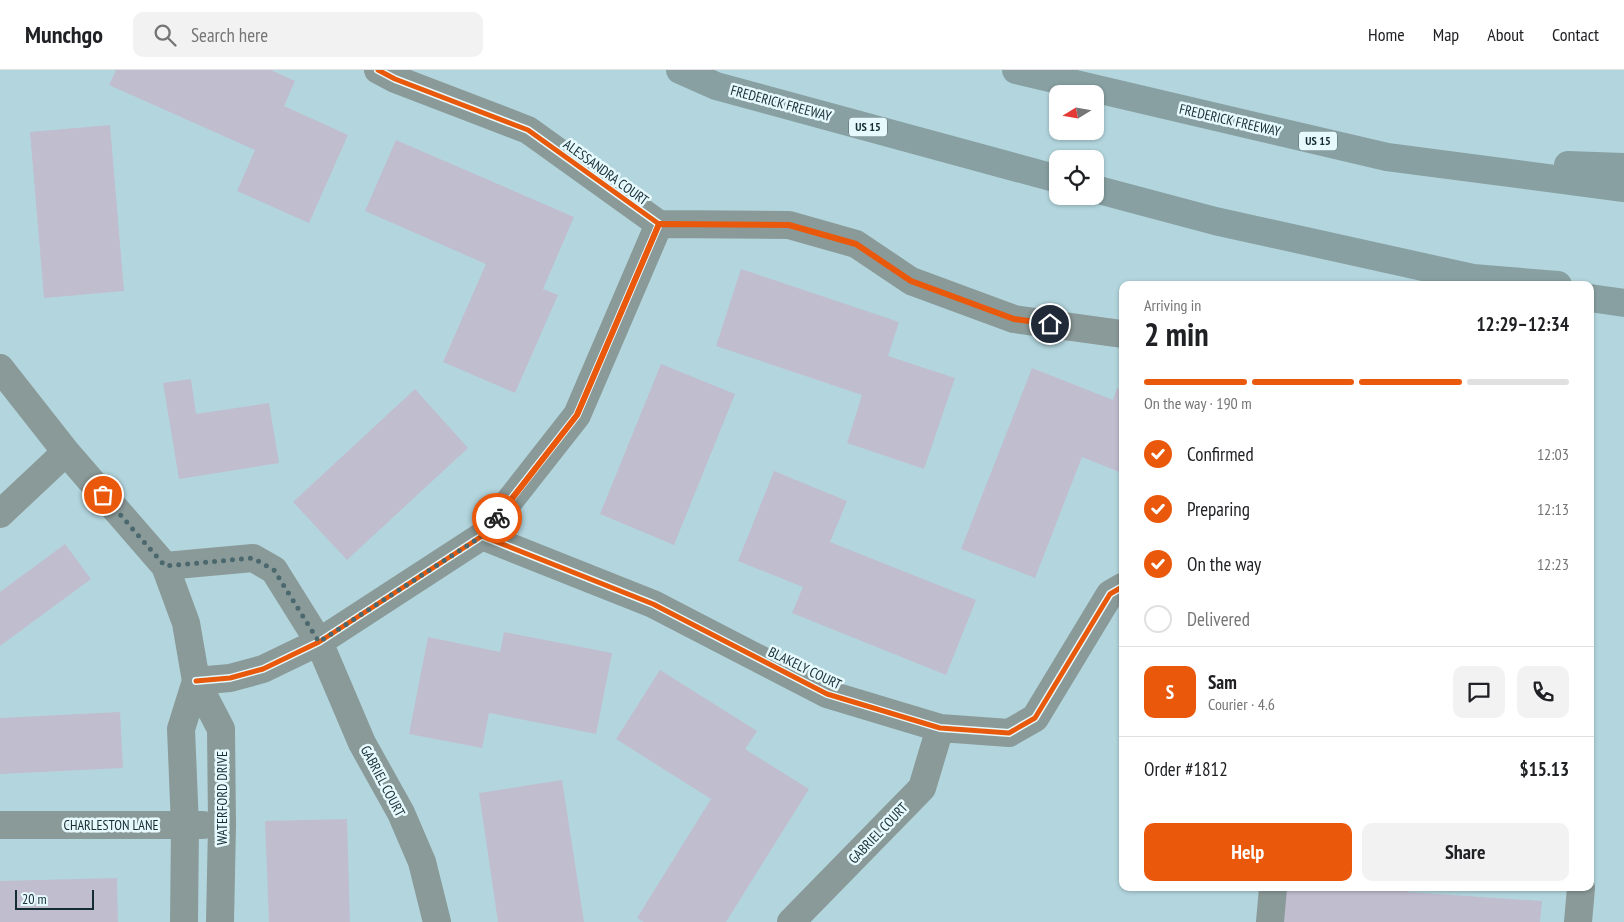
<!DOCTYPE html>
<meta charset="utf-8">
<style>
body{margin:0;font-family:"PT Sans Narrow",sans-serif;background:#f2f2f2;color:#202124;height:100vh;display:flex;flex-direction:column;font-size:19px;white-space:nowrap}
*{box-sizing:border-box;margin:0}
p{font-size:16px;color:#757577}
.icon{flex:none;width:28px;height:28px;fill:none;stroke:currentColor;stroke-width:2;stroke-linecap:round;stroke-linejoin:round}
.map{position:relative;flex:1;overflow:hidden}
.sheet{position:absolute;left:1119px;top:211px;width:475px;height:610px;display:flex;flex-direction:column;background:#fff;border-radius:10px;box-shadow:0 1px 4px #0004}
.sheet>*{flex:none}
.needle{width:32px;rotate:259deg}
.controls{position:absolute;left:1049px;top:15px;display:grid;gap:10px}
.controls a{display:grid;place-items:center;width:55px;height:55px;border-radius:10px;background:#fff;box-shadow:0 1px 4px #0004;font-size:25px}
.scale{position:absolute;left:15px;bottom:12px;width:79px;box-sizing:border-box;padding-left:5px;border:2px solid #142d33;border-top:0;font-size:14px;line-height:18px;white-space:nowrap;color:#142d33;-webkit-text-stroke:4px #e6f9fd;paint-order:stroke}
.pin{position:absolute;display:grid;place-items:center;width:42px;height:42px;color:#fff;margin:-21px;border:2px solid #fff;border-radius:50%;box-shadow:0 1px 5px #0007}
.courier{position:absolute;display:grid;place-items:center;width:50px;height:50px;margin:-25px;border:4px solid #ea580c;border-radius:50%;background:#fff;color:#222;box-shadow:0 1px 6px #0007}
.overview em{font-style:normal;font-weight:700}
.overview div{display:flex;flex-direction:column-reverse}
.overview{display:flex;align-items:center;justify-content:space-between;height:85px;padding:0 25px}
h1{font-size:32px;font-weight:700;line-height:38px}
.bar{display:grid;grid-template-columns:repeat(4,1fr);gap:8px 5px;align-content:center;height:60px;padding:0 25px}
.bar i{height:6px;border-radius:4px;background:#e0e0e0}
.bar .active{background:#ea580c}
.bar p{grid-column:span 4}
.line{display:flex;align-items:center;gap:12px;padding:0 25px;border-top:1px solid #e0e0e0}
.line div{flex:1}
.round{display:grid;place-items:center;flex:none;width:52px;height:52px;border-radius:10px;background:#f2f2f2}
ol{padding:0 25px;list-style:none}
li{display:flex;align-items:center;gap:15px;height:55px}
li p{margin-inline-start:auto}
li .icon{padding:5px;border-radius:50%;background:#ea580c;color:#fff;stroke-width:4}
li:last-child{color:#757577}
li i{width:28px;height:28px;border:2px solid #e0e0e0;border-radius:50%}
.action{display:flex;gap:10px;margin-top:auto;padding:10px 25px}
.action a{flex:1;height:58px;border-radius:10px;background:#ea580c;color:#fff;font-size:20px;font-weight:700;line-height:58px;text-align:center}
.action a+a{background:#f2f2f2;color:#202124}
header{display:flex;align-items:center;gap:30px;box-sizing:border-box;height:70px;padding:0 25px;background:#fff;border-bottom:1px solid #e0e0e0}
header strong{font-size:24px}
nav{display:flex;gap:28px;margin-inline-start:auto;font-size:18px}
.search{width:350px;height:45px;background:#f2f2f2;display:flex;align-items:center;gap:12px;box-sizing:border-box;padding:0 18px;border-radius:10px;color:#757577;font-size:19px}
.map>svg:first-child{display:block}
</style>
<header>
<strong>Munchgo</strong>
<div class="search"><svg class="icon" aria-label="search" viewBox="0 0 24 24"><circle cx="10" cy="10" r="6"/><path d="M15 15l6 6"/></svg>Search here</div>
<nav><a>Home</a><a>Map</a><a>About</a><a>Contact</a></nav>
</header>
<div class="map">
<svg width="1624" height="852" viewBox="0 0 1624 852">
<rect width="100%" height="100%" fill="#b3d6de"/>
<path fill="#c0bdcf" d="M116,0h155l24,11 -11,25 64,29 -39,88 -72,-32 18,-41 -146,-65z
M110,55l14,166 -80,7 -14,-166z
M396,70l178,77 -31,72 15,6 -43,98 -72,-31 43,-98 -121,-53z
M741,199l158,53 -11,34 67,22 -31,91 -77,-26 15,-48 -146,-49z
M661,294l74,30 -61,151 -74,-31z
M1032,298l81,32 4,-12 5,2v83l-40,-16 -47,121 -74,-29z
M191,309l5,35 73,-11 10,60 -100,16 -16,-96z
M415,319l53,59 -121,112 -54,-58z
M774,401l73,30 -17,41 146,58 -30,75 -154,-62 11,-26 -65,-26z
M65,474l26,35 -91,67v-54z
M504,562l108,21 -16,81 -107,-21 -7,35 -73,-14 19,-97 72,15z
M660,600l97,61 -12,18 64,40 -83,133h-82l-7,-4 74,-119 -95,-60z
M120,642l3,56 -123,6v-56z
M562,710l22,142h-86l-19,-129z
M347,749l3,103h-81l-4,-101z
M117,808l1,44h-118v-41z
M1284,818h123v4l135,9 -2,21h-259z"/>
<g fill="none" stroke-linecap="round" stroke-linejoin="round">
<path stroke="#8a9a98" stroke-width="28" d="M659,154l130,1 67,19 55,37 103,38 108,15
M0,298l66,84 99,114 21,57 10,58 25,48 1,96 -2,97
M0,444l66,-62
M482,466l171,68 174,90 113,34 69,5 26,-15 75,-124 12,-7
M165,496l88,-8 21,12 45,72 43,101 39,70 21,49 15,60
M196,611l34,-3 33,-9 56,-27 163,-106 95,-121 82,-191 -131,-94 -133,-51 -17,-9
M0,755h203
M184,852l1,-96 -4,-97 15,-48
M791,852l131,-134 18,-60
M1270,852l3,-34
M1578,852l3,-34"/>
<path stroke="#88a0a2" stroke-width="28" d="M680,0l36,16 342,93
M1016,0l371,87 237,31
M1568,95l56,2
M1095,119l120,32 258,57 85,7
M1590,228l34,5"/>
<g stroke="#e6f9fd" stroke-width="8">
<path id="cycleway" d="M482,466l171,68 174,90 113,34 69,5 26,-15 75,-124 12,-7
M196,611l34,-3 33,-9 56,-27 163,-106 95,-121 82,-191 -131,-94 -133,-51 -17,-9"/>
</g>
<use href="#cycleway" stroke="#e8590c" stroke-width="5"/>
</g>
<g fill="none" stroke-linecap="round" stroke-linejoin="round">
<path stroke="#4c686f" stroke-width="5" stroke-dasharray="0 9" d="M103,425l62,71 88,-8 21,12 45,72 163,-106 15,-18"/>
<path stroke="#ea580c" stroke-width="6" d="M497,448l80,-103 82,-191 130,1 67,19 55,37 103,38 36,5"/>
</g>
<g text-anchor="middle" stroke-width="5" stroke-linejoin="round" paint-order="stroke">
<g fill="#e6f9fd" stroke="#536a70" stroke-width="1">
<rect x="849" y="47.5" width="38" height="19" rx="4"/>
<rect x="1299" y="61.5" width="38" height="19" rx="4"/>
</g>
<g font-size="12" font-weight="bold" fill="#142d33">
<text x="868" y="61">US 15</text>
<text x="1318" y="75">US 15</text>
</g>
<g font-size="14" fill="#142d33" stroke="#e6f9fd">
<text transform="translate(781 33) rotate(15)" y="5">FREDERICK FREEWAY</text>
<text transform="translate(1230 50) rotate(13)" y="5">FREDERICK FREEWAY</text>
<text transform="translate(606 102) rotate(36)" y="5">ALESSANDRA COURT</text>
<text transform="translate(805 598) rotate(26)" y="5">BLAKELY COURT</text>
<text transform="translate(383 711) rotate(62)" y="5">GABRIEL COURT</text>
<text transform="translate(222 728) rotate(-90)" y="5">WATERFORD DRIVE</text>
<text x="111" y="760">CHARLESTON LANE</text>
<text transform="translate(878 763) rotate(-46)" y="5">GABRIEL COURT</text>
</g>
</g>
</svg>
<div class="controls">
<a><svg class="needle" viewBox="-14 -14 28 28"><path d="M0-13l5 13h-10z" fill="#e53935"/><path d="M0 13l5-13h-10z" fill="#757577"/></svg></a>
<a><svg class="icon" aria-label="locate" viewBox="0 0 24 24"><circle cx="12" cy="12" r="6"/><path d="M12 2v4M12 18v4M2 12h4M18 12h4"/></svg></a>
</div>
<div class="scale">20 m</div>
<div class="pin" style="left:103px;top:425px;background:#ea580c"><svg class="icon" aria-label="bag" viewBox="0 0 24 24"><path d="M5 8h14l-1 12H6zM9 8a3 3 0 0 1 6 0"/></svg></div>
<div class="pin" style="left:1050px;top:254px;background:#1f2937"><svg class="icon" aria-label="home" viewBox="0 0 24 24"><path d="M3 11l9-7 9 7M6 9v11h12V9"/></svg></div>
<div class="courier" style="left:497px;top:448px"><svg class="icon" aria-label="bike" viewBox="0 0 24 24"><circle cx="6" cy="16" r="4"/><circle cx="18" cy="16" r="4"/><path d="M6 16l4-8h5l3 8M10 8l3 8H6M13 5h3"/></svg></div>
<section class="sheet">
<div class="overview"><div><h1>2 min</h1><p>Arriving in</p></div><em>12:29–12:34</em></div>
<div class="bar"><i class="active"></i><i class="active"></i><i class="active"></i><i></i><p>On the way · 190 m</p></div>
<ol>
<li><svg class="icon" aria-label="check" viewBox="0 0 24 24"><path d="M5 12l5 5 9-10"/></svg>Confirmed<p>12:03</p></li>
<li><svg class="icon" aria-label="check" viewBox="0 0 24 24"><path d="M5 12l5 5 9-10"/></svg>Preparing<p>12:13</p></li>
<li><svg class="icon" aria-label="check" viewBox="0 0 24 24"><path d="M5 12l5 5 9-10"/></svg>On the way<p>12:23</p></li>
<li><i></i>Delivered</li>
</ol>
<div class="line" style="height:90px"><b class="round" style="background:#ea580c;color:#fff">S</b><div><b>Sam</b><p>Courier · 4.6</p></div><a class="round"><svg class="icon" aria-label="chat" viewBox="0 0 24 24"><path d="M4 5h16v11H9l-5 4z"/></svg></a><a class="round"><svg class="icon" aria-label="phone" viewBox="0 0 24 24"><path d="M5 4h4l2 5-3 2q2 4 5 5l2-3 5 2v4C11 20 4 13 5 4z"/></svg></a></div>
<div class="line" style="height:65px"><div>Order #1812</div><b>$15.13</b></div>
<div class="action"><a>Help</a><a>Share</a></div>
</section>
</div>
